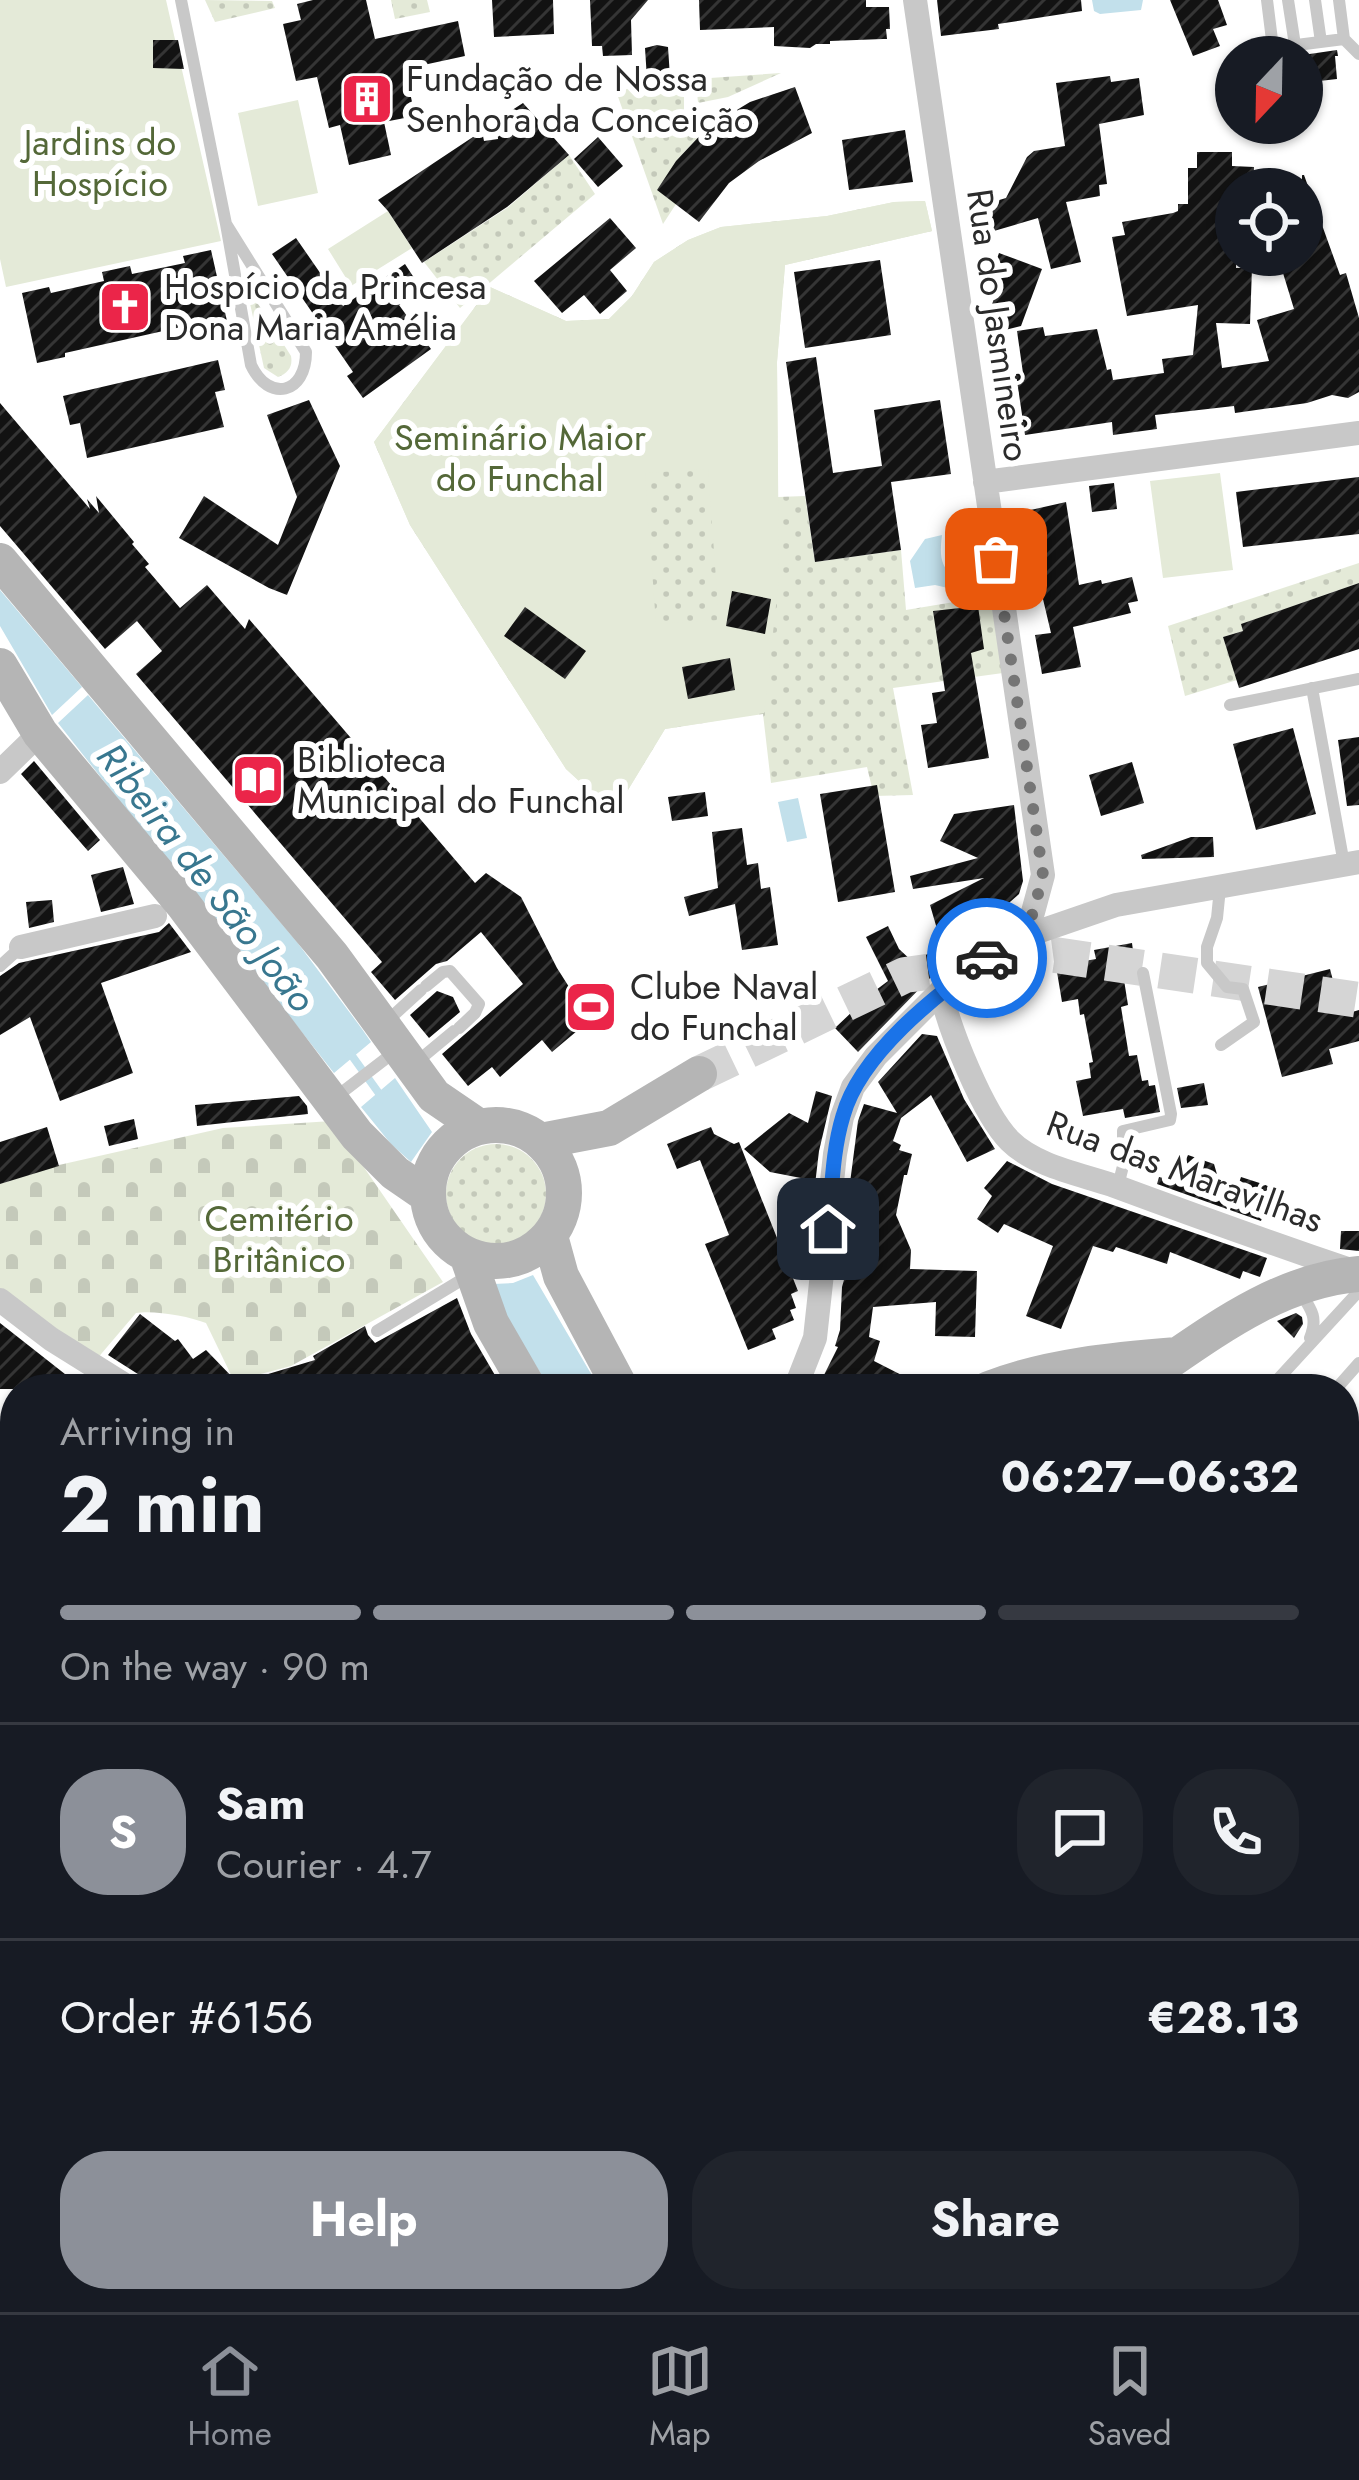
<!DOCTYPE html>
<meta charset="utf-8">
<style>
body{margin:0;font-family:Jost,sans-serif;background:#20242c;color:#f1f3f6;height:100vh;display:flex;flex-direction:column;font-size:45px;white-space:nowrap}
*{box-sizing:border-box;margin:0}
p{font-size:39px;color:#9ea1a6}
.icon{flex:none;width:66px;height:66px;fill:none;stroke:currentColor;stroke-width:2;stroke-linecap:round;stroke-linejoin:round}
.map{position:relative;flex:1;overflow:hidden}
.drawer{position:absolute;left:0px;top:1374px;width:1359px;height:939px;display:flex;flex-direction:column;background:#171b24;border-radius:48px 48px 0 0;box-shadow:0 3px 9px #0004}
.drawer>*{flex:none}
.needle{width:78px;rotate:202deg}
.fabs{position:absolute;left:1215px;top:36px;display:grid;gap:24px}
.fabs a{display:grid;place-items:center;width:108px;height:108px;border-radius:50%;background:#171b24;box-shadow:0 3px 9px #0004;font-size:60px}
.pin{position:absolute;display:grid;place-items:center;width:102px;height:102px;color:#fff;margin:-51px;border-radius:24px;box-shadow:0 6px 18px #0006}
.courier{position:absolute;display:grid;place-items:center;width:120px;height:120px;margin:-60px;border:9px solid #1a73e8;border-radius:50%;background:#fff;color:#222;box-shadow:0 3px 15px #0007}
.head em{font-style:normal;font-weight:700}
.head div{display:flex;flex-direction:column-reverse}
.head{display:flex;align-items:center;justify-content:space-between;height:204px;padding:0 60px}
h1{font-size:78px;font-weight:700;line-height:90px}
.bar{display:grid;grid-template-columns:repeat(4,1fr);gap:18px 12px;align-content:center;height:144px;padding:0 60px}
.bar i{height:15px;border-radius:9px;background:#363941}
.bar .active{background:#8c9099}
.bar p{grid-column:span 4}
.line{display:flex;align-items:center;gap:30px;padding:0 60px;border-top:3px solid #363941}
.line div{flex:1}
.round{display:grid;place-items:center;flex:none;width:126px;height:126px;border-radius:48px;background:#20242c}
.button{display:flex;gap:24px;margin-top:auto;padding:24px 60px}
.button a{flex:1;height:138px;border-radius:48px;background:#8c9099;color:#fff;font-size:48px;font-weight:700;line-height:138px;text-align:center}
.button a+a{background:#20242c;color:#f1f3f6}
.menu{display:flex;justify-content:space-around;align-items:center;height:168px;border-top:3px solid #363941;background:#171b24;font-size:33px;color:#9ea1a6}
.menu a{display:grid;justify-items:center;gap:6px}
.menu .active{color:#8c9099}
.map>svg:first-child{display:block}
</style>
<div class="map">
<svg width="1359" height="2312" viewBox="0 0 1359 2312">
<defs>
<pattern id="grass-dots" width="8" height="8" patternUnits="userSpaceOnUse" patternTransform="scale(3)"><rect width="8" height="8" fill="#e4ead8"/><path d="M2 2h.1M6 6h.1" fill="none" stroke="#c4c9ba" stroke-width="1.8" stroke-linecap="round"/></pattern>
<pattern id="cemetery-stones" width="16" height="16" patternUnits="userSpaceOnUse" patternTransform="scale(3)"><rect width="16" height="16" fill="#e4ead8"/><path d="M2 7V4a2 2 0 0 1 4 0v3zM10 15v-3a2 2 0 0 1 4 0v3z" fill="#c4c9ba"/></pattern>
<pattern id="building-hatch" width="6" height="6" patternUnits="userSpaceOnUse" patternTransform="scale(3)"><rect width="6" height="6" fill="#121212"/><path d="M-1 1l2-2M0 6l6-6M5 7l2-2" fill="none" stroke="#353535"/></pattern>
</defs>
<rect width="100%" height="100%" fill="#fff"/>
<path fill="url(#grass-dots)" d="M205,0l67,1 3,7 -60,14z
M391,0h36l3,12 -35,7z
M781,73l-53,24 -30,6 -2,-24z
M684,79v39l15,18 -23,25 -18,29 18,14 -13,20 -47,-133z
M569,155l26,39 -135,114 -36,-46 83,-54z
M925,201l7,30 -147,34 -8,97 1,135 27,-1 10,66 86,-12 5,60 84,-14 13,77 -110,15 20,107 -39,1 -7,-29 -96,16 -8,-69 -98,15 -51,84 -48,-44 -156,-244 -36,-83 116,-155 76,34 43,-2 23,-23 22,-34 34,-22 33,-13 106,-11 67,-14z
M246,285l45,71c2,11 -3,17 -13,21l-14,-9z
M1359,563v20l-117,41 1,7 -20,6 14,43 -52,16 -17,-70z
M446 1194a50 50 0 1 1 100 0a50 50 0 1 1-100 0Z
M1344,1913l15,2v296l-15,-1z
M440,2298h284l-3,14h-270z"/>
<path fill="url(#cemetery-stones)" d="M332,1121l111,161 -152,84 -57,15 -28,-58c-18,-7 -52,-13 -70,-10l-40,47 -96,-72v-104l59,-19 164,-37z"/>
<path fill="#e4ead8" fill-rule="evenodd" d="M0,0h166l55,241 -215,46 -6,-28z
M298,100l20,93 -60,13 -20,-93z
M925,201l7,30 -147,34 -8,97 2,217 -15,134 -99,16 -51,84 -48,-44 -156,-244 -36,-83 116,-155 76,34 43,-2 23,-23 22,-34 34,-22 33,-13 106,-11 67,-14zM708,469l11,151 -63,4 -11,-151z
M388,211l24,37 -61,38 -23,-37z
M1220,473l13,97 -70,8 -13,-97z
M0,1922l15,17v44l-15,-14z
M15,2027v119l-15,17v-129z"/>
<path fill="#c2e0eb" d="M1092,0h51l-2,10 -41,4 -6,-3z
M942,535c-2,17 -3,31 12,42l-6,11 -13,-3 -20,3 -5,-27 15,-22z
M0,590l82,97 -30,28 -52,-89z
M88,695l209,247 65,87 9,13 -37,31 -276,-350z
M798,798l9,40 -20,4 -9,-40z
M395,1078l37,54 -21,30 -20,-18 -30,-37z
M533,1275l67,114h-50l-43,-71 -14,-34 20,-1z"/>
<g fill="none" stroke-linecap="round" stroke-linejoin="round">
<path stroke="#c2e0eb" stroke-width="8" d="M350,1053l33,46"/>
</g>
<path fill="url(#building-hatch)" d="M313,0h53l9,39 83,-18 7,35 -60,13 10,47 -31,6 7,33 -42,10 -9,-40 -11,3 -12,-51 -21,4 -13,-57 18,-4 -4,-16z
M492,0h61l1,34 -60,3z
M590,0h58l-17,20 1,35 -29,1 -1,-10h-10z
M699,0h167v7h23l1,22h-4l1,10h-4l-53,2v3h-14l-6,4 -36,-2v-19l-74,3z
M937,0h144l1,11 -84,13 1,5 -58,7z
M1170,0h48l9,25 -14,4 7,17 -27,10z
M153,40h25l6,29 -31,-1z
M657,45l11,2 2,30 -23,2 -2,-31z
M1337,50l1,6h-3l2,23 -35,4v-26l-6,-1z
M1110,76l1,6 28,-4 5,37 -45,9 8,60 -8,1 1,11 -34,6 15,60 -30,7 -13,-51 -51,15 -8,-27 27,-8 21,-41 7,-6 31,-5 -9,-63z
M795,87l17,46 -53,28 -30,22 -30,39 -42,-32 19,-29 31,-33 43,-26z
M523,103l46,52 -62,52 -85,56 -34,-52 -10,-11 104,-69 2,10 14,-2 -1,-19z
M905,130l8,52 -64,8 -7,-50z
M598,137l25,29 -25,21 -24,-28z
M1197,152h35v14l22,1 -1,22h-17v79h16l-2,56 -34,-1 6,45 47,-7 -12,-41 37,-11 -15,-49 7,-2v-3h16v-80h2l36,100 6,-2 13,45v74l-11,6 -16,-3 -25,8 -72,10 -1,-7 -79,9 2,14 -44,6 -1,-13 -87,13 -9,-61 7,-1 -6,-42 26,-4 2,9 52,-7 10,41 4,-1 2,11 51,-7 -2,-14 31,-4 5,-50 -71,11 -15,-79 13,-2 -3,-13 51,-9 5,-2v-7h10v-36h9z
M610,218l26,30 -26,22 17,21 -27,23 -16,-19 -22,18 -28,-32z
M296,238l47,68 62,-42 17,26 -23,15 32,44 -68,49 -16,-22 6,-4 -81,-118z
M211,250l16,71 -28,6v-4l-134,30v4l-28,6 -15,-70 27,-6 2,6 53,-12 -2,-9 28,-6 2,8 53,-11 -2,-7z
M999,253l43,16 -21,57 -24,6 -6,-25 9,-25 -10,-4z
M880,260l11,75 -86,13 -11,-76z
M816,357l17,116 49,-7 -8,-56 66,-10 11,74 -60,8 10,68 -86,12 -29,-200z
M218,360l7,30 -10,2 9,35 -137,31 -7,-35 -10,2 -7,-29z
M309,400l31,66 -53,129 -18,-7 -90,-50 25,-42 74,49 19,-48 -30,-82z
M0,403l90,106 -3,-10 12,14 -3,-17 38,46 -2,2 17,20 -4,3 35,41 27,-23 38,44 4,-10 226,264 11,-10 35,24 36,71 33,52 -38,32 -10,-12 -42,37 -8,-10 -24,19 -26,-32 81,-70 -42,-52 -34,29 -11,3 -41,36 -24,-28 11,-10 -246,-288 26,-23 -25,-30 -32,28 -105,-123z
M1359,477v57l-116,13 -7,-55z
M1114,483l3,26 -25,3 -3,-26z
M1066,502l13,83 22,-5 1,4 30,-7 6,24 -10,2 3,10 -58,14 8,40 -39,7 -7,-39 16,-2 -13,-55 -14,2 -11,-66z
M1359,583v66l-120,39 -16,-51 20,-6 -2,-7z
M732,591l39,8 -6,35 -39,-8z
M978,606l6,43 -13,4 18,105 -61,10 -7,-43 16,-2 -5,-30 13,-2 -12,-80z
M525,607l61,44 -21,28 -61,-43z
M730,658l5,32 -47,9 -6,-32z
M1293,728l23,86 -60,16 -23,-86z
M1359,737v68l-12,1 -9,-66z
M34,761l66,79 -12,11 -67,-77z
M1132,762l12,41 -43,13 -12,-41z
M877,785l18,107 -57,10 -18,-108z
M705,792l3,24 -36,5 -4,-24z
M1014,805l9,76 -4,13 -24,21 -16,7 6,12 -56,45 -71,73 -23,-24 19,-18 -2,-2 36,-27 -22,-44 22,-11 11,23 14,13 29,-16 -12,-41 54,-27 -71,11 -3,-13 68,-18 -38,-17 14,-27z
M742,828l5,37 11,-2 3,26 9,-2 8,58 -36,5 -7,-46 -46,12 -5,-19 34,-9 -6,-56z
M1191,837h22l1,20 -72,2 -1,-4z
M123,867l11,37 -33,8 -10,-37z
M52,900l2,22 -25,6 -3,-26z
M169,923l22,29 -90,31 32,90 -73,28 -30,-84 -30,18v-59l19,-13 140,-31z
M1132,943l3,23 -6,6 1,7 -6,1 4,25 -7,2 8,49 8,-1 5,26 6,-1 1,6 6,-1 5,27 -35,6 -2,-9 -40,7 -7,-35 15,-3 -2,-15 4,-1 -9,-48 -4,1 -2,-16 -16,3 -6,-36 40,-7 -2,-9z
M1330,969l12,46 17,-5v31l-30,8 4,15 -51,13 -24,-90z
M437,991l16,6 7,15 -31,26 -19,-23z
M922,1034l15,2 27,63 31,50 -28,13 -36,-67 -5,4 -25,19 -8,23 8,4 -2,5 13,4 -5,21h-3l-8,40 15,35 -1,19 67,2 -2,66 -40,-1 1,-34 -63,5 -4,30 11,4 -6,20 55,28h-112l21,-42 -3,-1 5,-16 2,-43 11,-40 -10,-10 15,-116 6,-17 33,9 -19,-31z
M1204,1083l4,22 -27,3 -4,-20z
M816,1091l16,5 -13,55 -7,59 -11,-10v-22l-31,-6 -26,-23 45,-36 19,10z
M299,1096l8,10 1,8 -111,12 -2,-21z
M134,1119l4,20 -29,7 -5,-20z
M47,1127l12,39 -59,18v-42z
M711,1127l3,7 20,10 5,-2 59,149 -7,3 5,14 -6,2 4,10 -22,9 4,10 -28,11 -43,-106 24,-9 -29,-75 -23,9 -10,-25z
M1188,1155l26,9 13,45 -70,-25 2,-7 8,2 7,-21 11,4z
M1007,1161l45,23 215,74 -7,19 -17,-6 -3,8 -70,-27 -3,12 -51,-17 -3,5 -20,-6 -32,83 -35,-13 27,-70 -49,-22 -6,9 -21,-14 15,-23 -8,-8z
M1241,1177l31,10 -11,34 -31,-11z
M1341,1231h18v20l-19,-2z
M457,1298l14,36 32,55h-356l-6,-13 -33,-21 32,-41 35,27 3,-2 15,20 13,-9 32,33 77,-23 -2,-4 52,-30 3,9 7,8z
M1296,1313l6,4 1,7 -9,14 -17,-17z
M0,1323l84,66h-84z"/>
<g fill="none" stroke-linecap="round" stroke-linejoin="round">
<path stroke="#d5d5d5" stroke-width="36" stroke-dasharray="36 18" stroke-linecap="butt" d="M699,1074l206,-99 150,-20 304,45
M0,1502l15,1"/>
<path stroke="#c8c8c8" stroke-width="12" d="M181,0l45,224 25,141c18,38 55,29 55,-13l-80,-128
M1267,0l6,48 71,-9
M1288,0l7,45
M1315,0l6,42
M1339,0l5,39 15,15
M1312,688l32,176
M1230,705l129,-26
M1220,888l-3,30 -10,29v16l20,24 16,2 11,33 -33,23
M0,966l21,-19
M426,986l17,-14 7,-1 29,33 -4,9 -16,15
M385,1023l36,-33
M413,1065l41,-34
M332,1100l65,-50
M1118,1186l5,-20v-35l47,-11 1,-6 -28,-141
M1300,1292c12,18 18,26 10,46
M377,1331l91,-55
M1269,1389l90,-98
M1336,1389l23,-26"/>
<path stroke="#c8c8c8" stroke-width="24" d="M915,0l128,875 -10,37 -13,26
M985,482l374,-49
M0,772l40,-39
M21,947l134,-31
M941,991c8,38 42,123 69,150 25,25 70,33 102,44 81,30 162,59 244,87
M0,1300l51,39 80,50
M795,1389l20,-51 20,-184 7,-37 11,-30 23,-31 65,-65 79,-53 96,-33 243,-43
M0,1541h15
M0,2289h15
M856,2298v14"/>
<path stroke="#b5b5b5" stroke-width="36" d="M0,561l332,395 102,140 44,30
M0,666l40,67 143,171 174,231 38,38 32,22
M428 1193a68 68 0 1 1 136 0a68 68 0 1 1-136 0Z
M541,1141l68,-13 90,-54
M550,1236l11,40 60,113
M467,1255l24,68 38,66
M989,1389c59,-23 126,-29 188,-34
M1128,1389c72,-47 143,-108 231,-115
M171,2312v-14
M754,2312l7,-14"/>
</g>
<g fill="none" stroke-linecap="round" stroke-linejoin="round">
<path stroke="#757575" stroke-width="12" stroke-dasharray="0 21.6" d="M987,958l33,-20 13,-25 10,-38 -47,-316"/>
<path stroke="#1a73e8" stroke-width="15" d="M828,1229c4,-37 4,-77 15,-113 17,-62 93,-121 144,-158"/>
</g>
<defs>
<g id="building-square" transform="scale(2.7)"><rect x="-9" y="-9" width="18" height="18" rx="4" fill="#eb2549" stroke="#fff"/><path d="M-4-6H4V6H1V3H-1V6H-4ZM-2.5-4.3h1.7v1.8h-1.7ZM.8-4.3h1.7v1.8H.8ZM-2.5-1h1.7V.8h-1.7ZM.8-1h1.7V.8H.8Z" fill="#fff"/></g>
<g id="church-square" transform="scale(2.7)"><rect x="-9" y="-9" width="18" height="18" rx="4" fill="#eb2549" stroke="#fff"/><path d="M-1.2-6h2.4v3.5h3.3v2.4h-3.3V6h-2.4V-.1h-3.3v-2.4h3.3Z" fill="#fff"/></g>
<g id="library-square" transform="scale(2.7)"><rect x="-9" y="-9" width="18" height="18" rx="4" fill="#eb2549" stroke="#fff"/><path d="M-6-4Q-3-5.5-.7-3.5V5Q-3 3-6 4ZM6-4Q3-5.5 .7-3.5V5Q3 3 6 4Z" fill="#fff"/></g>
<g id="stadium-square" transform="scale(2.7)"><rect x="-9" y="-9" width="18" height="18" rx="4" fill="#eb2549" stroke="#fff"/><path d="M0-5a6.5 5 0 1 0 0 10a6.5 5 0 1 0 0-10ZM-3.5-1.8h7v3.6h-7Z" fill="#fff"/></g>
</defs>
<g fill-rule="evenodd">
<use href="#building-square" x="367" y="99"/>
<use href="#church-square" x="125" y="307"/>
<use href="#library-square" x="258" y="780"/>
<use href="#stadium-square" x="591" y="1007"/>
</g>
<g text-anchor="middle" stroke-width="12" stroke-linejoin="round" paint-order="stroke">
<g font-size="36" fill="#2b2b2b" stroke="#fff" text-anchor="start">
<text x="406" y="91">Fundação de Nossa<tspan x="406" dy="41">Senhora da Conceição</tspan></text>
<text x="164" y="299">Hospício da Princesa<tspan x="164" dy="41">Dona Maria Amélia</tspan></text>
<text x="297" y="772">Biblioteca<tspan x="297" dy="41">Municipal do Funchal</tspan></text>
<text x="630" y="999">Clube Naval<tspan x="630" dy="41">do Funchal</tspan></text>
</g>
<g font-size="36" fill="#546838" stroke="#fff">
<text x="100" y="155">Jardins do<tspan x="100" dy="41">Hospício</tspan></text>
<text x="520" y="450">Seminário Maior<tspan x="520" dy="41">do Funchal</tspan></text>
<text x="279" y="1231">Cemitério<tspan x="279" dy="41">Britânico</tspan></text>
</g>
<g font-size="36" fill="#2b2b2b" stroke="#fff">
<text transform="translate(999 325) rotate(82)" y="13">Rua do Jasmineiro</text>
<text transform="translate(1185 1171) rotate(20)" y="13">Rua das Maravilhas</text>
</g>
<g font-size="39" font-style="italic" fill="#38778f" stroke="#fff">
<text transform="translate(207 877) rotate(52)" y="14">Ribeira de São João</text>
</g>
</g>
</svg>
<div class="fabs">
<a><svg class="needle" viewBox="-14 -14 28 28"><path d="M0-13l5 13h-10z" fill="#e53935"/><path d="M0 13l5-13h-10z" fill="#9ea1a6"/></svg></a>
<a><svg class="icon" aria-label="locate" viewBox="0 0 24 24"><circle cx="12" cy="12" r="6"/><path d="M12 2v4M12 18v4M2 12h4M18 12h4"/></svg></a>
</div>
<div class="pin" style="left:996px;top:559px;background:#ea580c"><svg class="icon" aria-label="bag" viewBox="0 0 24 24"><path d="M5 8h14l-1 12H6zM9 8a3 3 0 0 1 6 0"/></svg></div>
<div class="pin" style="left:828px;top:1229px;background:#1f2937"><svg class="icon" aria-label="home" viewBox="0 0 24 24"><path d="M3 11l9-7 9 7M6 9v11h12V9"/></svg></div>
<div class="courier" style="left:987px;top:958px"><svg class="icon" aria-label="car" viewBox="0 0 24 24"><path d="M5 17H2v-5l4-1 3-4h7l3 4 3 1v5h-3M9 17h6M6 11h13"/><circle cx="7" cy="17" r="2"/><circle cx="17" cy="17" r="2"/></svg></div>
<section class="drawer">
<div class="head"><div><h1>2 min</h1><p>Arriving in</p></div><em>06:27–06:32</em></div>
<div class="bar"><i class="active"></i><i class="active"></i><i class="active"></i><i></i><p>On the way · 90 m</p></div>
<div class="line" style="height:216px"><b class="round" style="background:#8c9099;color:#fff">S</b><div><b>Sam</b><p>Courier · 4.7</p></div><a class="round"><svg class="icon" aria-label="chat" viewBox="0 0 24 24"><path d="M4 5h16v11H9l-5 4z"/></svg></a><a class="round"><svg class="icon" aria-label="phone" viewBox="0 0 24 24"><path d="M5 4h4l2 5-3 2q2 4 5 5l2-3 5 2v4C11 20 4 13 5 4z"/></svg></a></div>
<div class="line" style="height:156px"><div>Order #6156</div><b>€28.13</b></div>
<div class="button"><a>Help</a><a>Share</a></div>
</section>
</div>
<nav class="menu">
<a class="active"><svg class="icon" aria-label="home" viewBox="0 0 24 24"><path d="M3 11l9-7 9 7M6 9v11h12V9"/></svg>Home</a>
<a><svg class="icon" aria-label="map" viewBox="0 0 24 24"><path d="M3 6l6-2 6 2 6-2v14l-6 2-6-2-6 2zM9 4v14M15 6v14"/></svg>Map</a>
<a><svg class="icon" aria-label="saved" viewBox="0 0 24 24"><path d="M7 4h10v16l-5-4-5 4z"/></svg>Saved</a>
</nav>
